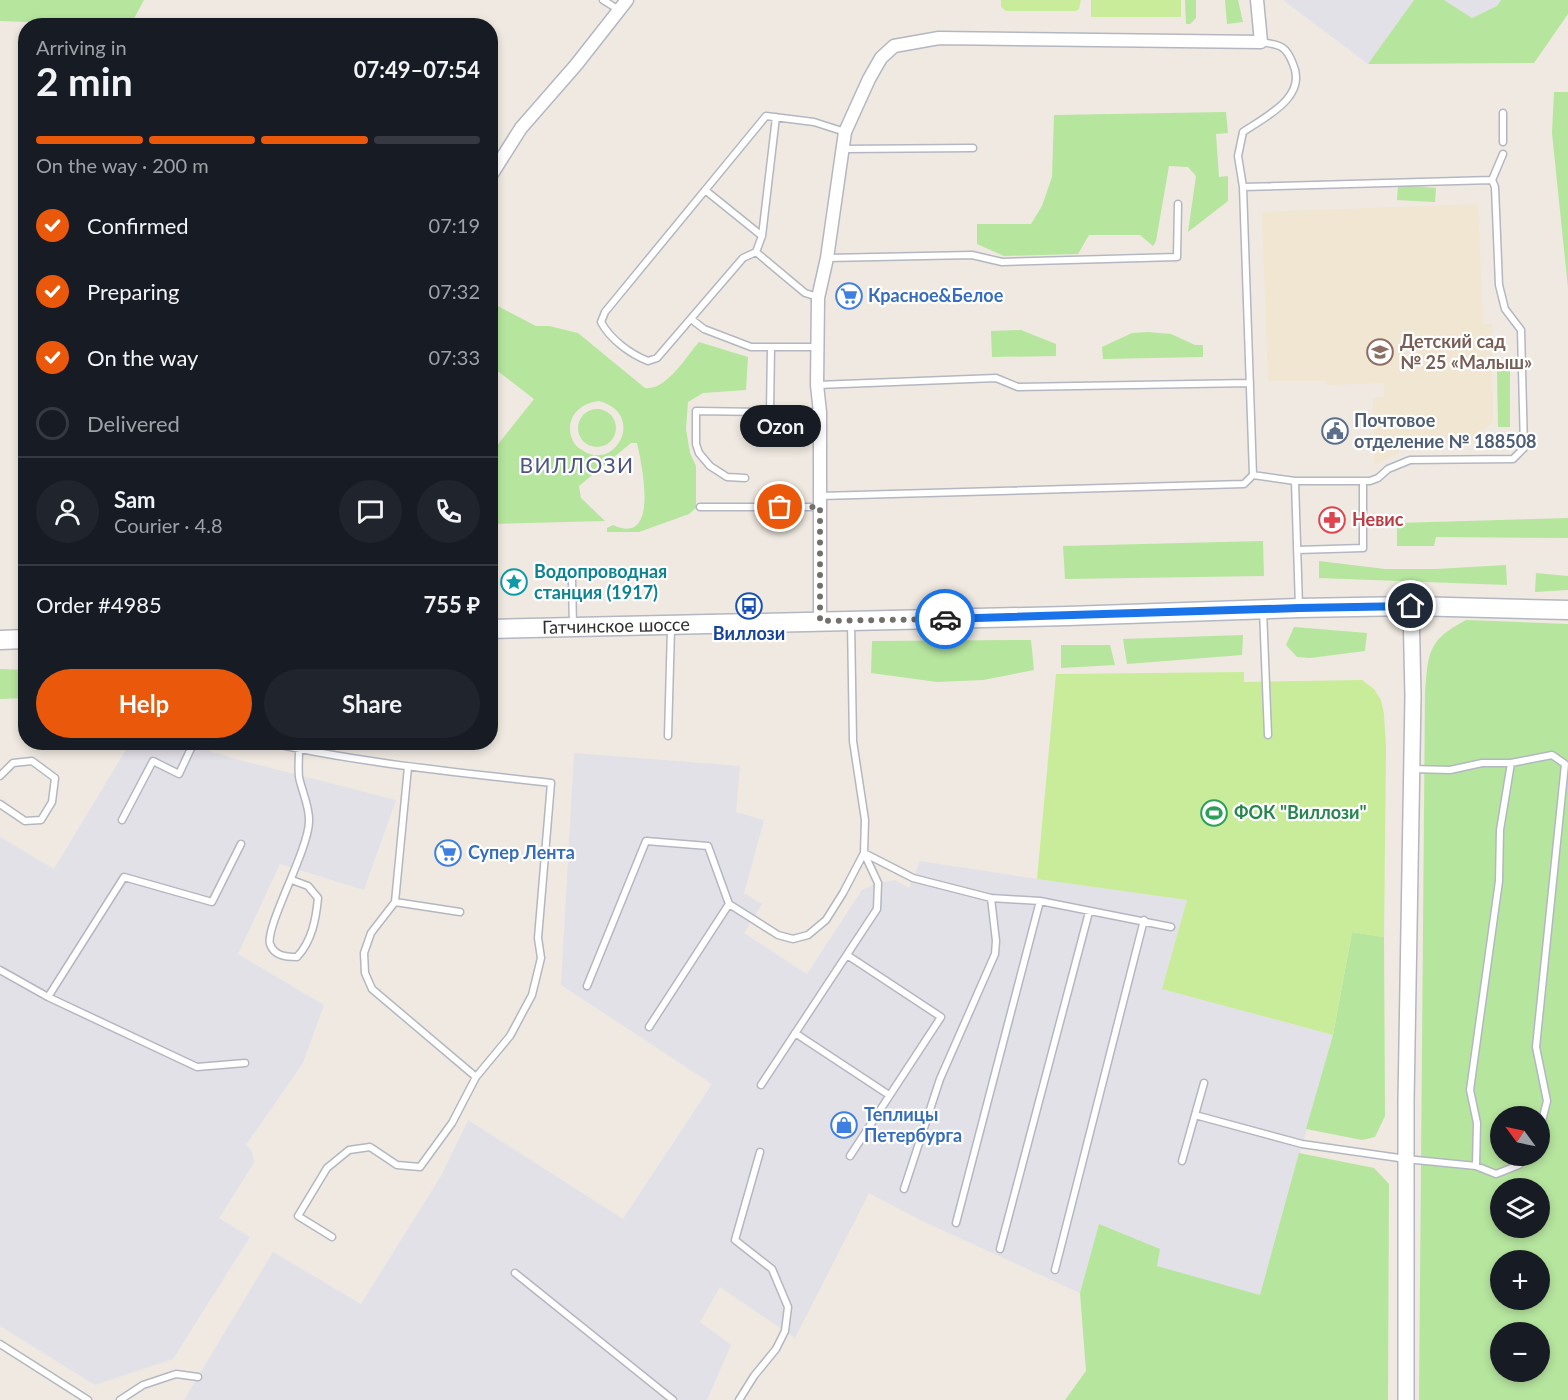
<!DOCTYPE html>
<meta charset="utf-8">
<style>
body{margin:0;font-family:Lato,sans-serif;background:#20242c;color:#f1f3f6;height:100vh;display:flex;flex-direction:column;font-size:22px;white-space:nowrap}
*{box-sizing:border-box;margin:0}
p{font-size:20px;color:#9ea1a6}
.icon{flex:none;width:33px;height:33px;fill:none;stroke:currentColor;stroke-width:2;stroke-linecap:round;stroke-linejoin:round}
.map{position:relative;flex:1;overflow:hidden}
.side{position:absolute;left:18px;top:18px;width:480px;height:732px;display:flex;flex-direction:column;background:#171b24;border-radius:24px;box-shadow:0 3px 9px #0003}
.side>*{flex:none}
.needle{width:39px;rotate:303deg}
.tools{position:absolute;left:1490px;top:1106px;display:grid;gap:12px}
.tools a{display:grid;place-items:center;width:60px;height:60px;border-radius:50%;background:#171b24;box-shadow:0 3px 9px #0003;font-size:30px}
.pin{position:absolute;display:grid;place-items:center;width:51px;height:51px;color:#fff;margin:-26px;border:3px solid #fff;border-radius:50%;box-shadow:0 2px 6px #0007}
.courier{position:absolute;display:grid;place-items:center;width:60px;height:60px;margin:-30px;border:4px solid #1a73e8;border-radius:50%;background:#fff;color:#222;box-shadow:0 2px 8px #0007}
.bubble{position:absolute;height:42px;border-radius:21px;background:#171b24;box-shadow:0 3px 9px #0003;font-size:20px;font-weight:700;line-height:42px;text-align:center}
.overview em{font-style:normal;font-weight:700}
.overview div{display:flex;flex-direction:column-reverse}
.overview{display:flex;align-items:center;justify-content:space-between;height:102px;padding:0 18px}
h1{font-size:39px;font-weight:700;line-height:45px}
.bar{display:grid;grid-template-columns:repeat(4,1fr);gap:9px 6px;align-content:center;height:72px;padding:0 18px}
.bar i{height:8px;border-radius:4px;background:#363941}
.bar .active{background:#ea580c}
.bar p{grid-column:span 4}
.line{display:flex;align-items:center;gap:15px;padding:0 18px;border-top:2px solid #363941}
.line div{flex:1}
.round{display:grid;place-items:center;flex:none;width:63px;height:63px;border-radius:32px;background:#20242c}
ol{padding:0 18px;list-style:none}
li{display:flex;align-items:center;gap:18px;height:66px}
li p{margin-inline-start:auto}
li .icon{padding:6px;border-radius:50%;background:#ea580c;color:#fff;stroke-width:4}
li:last-child{color:#9ea1a6}
li i{width:33px;height:33px;border:3px solid #363941;border-radius:50%}
.primary-button{display:flex;gap:12px;margin-top:auto;padding:12px 18px}
.primary-button a{flex:1;height:69px;border-radius:36px;background:#ea580c;color:#fff;font-size:24px;font-weight:700;line-height:69px;text-align:center}
.primary-button a+a{background:#20242c;color:#f1f3f6}
.map>svg:first-child{display:block}
</style>
<div class="map">
<svg width="1568" height="1400" viewBox="0 0 1568 1400">
<rect width="100%" height="100%" fill="#efe9e1"/>
<path fill="#e3e1e8" d="M1283,0h131l-46,64z
M1444,0h57l-4,6 -25,12z
M130,743h54l55,17 157,40 -32,90 -84,-26 -42,90 86,51 -21,58 -57,82 6,7 2,11 -35,55 31,19 -77,122 -78,26 -95,-59v-489l54,32z
M574,753l166,13 -4,46 28,8 -20,73 18,11 -18,29 63,41 55,-84 16,-7 17,-3 14,8 11,-27 117,18 150,21 -24,89 170,46 -73,261 -103,-30 -58,-41 -19,68 -158,-72 -53,-28 -74,145 -75,-51 -20,35 31,23 -24,55h-523l89,-148 88,52 80,-128 27,-56 155,99 89,-135 -151,-99z"/>
<path fill="#f0e6d1" d="M1478,204l5,120h9l1,97 -24,23 -57,3 -38,18 -1,-67 11,-1v-14l-58,2v-4h-58l-6,-169z"/>
<path fill="#b6e59e" fill-rule="evenodd" d="M0,0h144l-14,26 -130,-5z
M1185,0h11v18l-6,6h-4z
M1225,0h13l5,22 -16,2z
M1414,0h30l28,18 25,-12 4,-6h67v14l-34,49 -166,1z
M1554,92h14v196l-16,-155z
M1226,112l2,21 -12,1 3,43 9,-1v25l-40,31 8,-56 -8,-9 -19,-1 -13,75 -3,5 -13,-11h-51l-11,19 -74,2 -27,-12v-20h54l11,-18 10,-29 2,-62z
M1398,185l38,3 -1,14 -38,-2z
M490,302l46,24h13l29,7 67,55c21,3 41,-31 54,-46l49,15 -2,33 -43,3 -15,9 -2,27 4,24 6,13v42l-7,6 -50,18h-32v-4l6,-3c47,22 29,-60 24,-82h-6l-52,43 2,12 24,23 -114,3v-71l43,-54 -43,-33zM599,401c48,13 16,72 -17,49 -6,-3 -9,-8 -11,-14 -5,-20 10,-33 28,-35z
M1021,330l35,14v12l-64,1 -1,-26z
M1148,332l23,2 24,11h8v12l-100,2 -1,-12 30,-14z
M1497,369h13v58h-12z
M578 428a19 19 0 1 1 38 0a19 19 0 1 1-38 0Z
M1568,518v20l-132,-1 -2,9h-37v-23z
M1263,541l1,35 -199,3 -2,-33z
M1319,561l66,8h51l70,-4 1,20 -188,-7z
M1536,573l32,3v14l-33,2z
M1466,620l102,4v776h-149l6,-707c3,-41 3,-53 41,-73zM1500,1116h39v39h-39zM1500,1188h39v39h-39zM1500,1260h39v39h-39zM1500,1332h39v39h-39z
M1294,627l73,6 -2,18 -55,7 -13,-1 -11,-12z
M1243,635l-1,20 -115,9 -4,-25z
M1031,640l3,30 -51,10 -46,2 -66,-9 1,-32z
M1061,645h49l5,20 -54,3z
M0,669l25,1v28l-25,1z
M1352,932l32,5 1,179 -10,21 -13,3 -56,-11 27,-94z
M1299,1153l75,15 15,16 -1,216h-323l21,-29 -6,-78 19,-69 61,25 -3,17 103,29z"/>
<path fill="#c9ec9a" d="M1001,0h80l-2,9 -3,2h-70l-5,-4z
M1091,0h90v17h-90z
M1244,672v10l118,-2 12,9 7,11 3,14 2,33 -2,190 -32,-5 -19,103 -171,-46 25,-89 -150,-21 19,-205z"/>
<g fill="none" stroke-linecap="round" stroke-linejoin="round">
<g stroke="#b4b7c1" stroke-width="9">
<path id="service" d="M603,0l16,10
M1503,113v29
M843,149l130,-1
M1492,180l11,-26
M1243,187l249,-7 3,7 4,98 6,24 16,21 3,118 -11,11 -103,1 -22,9 -10,9 -8,3h-75
M705,190l57,46
M756,252l6,-16 14,-119
M827,258l145,-3 30,7 175,-5 1,-53
M818,297l-13,-4 -49,-41 -13,6 -86,100 -9,3c-18,-7 -38,-22 -47,-39l4,-10 161,-196 48,6 31,10
M691,319l13,10 47,18h67
M771,347l-1,65h50
M817,385l179,-7 22,9 232,-4
M1253,475l42,6 4,126
M745,478l-18,-1 -17,-11 -11,-13 -3,-9v-33l74,1
M820,496l424,-12 9,-9 -10,-288 -5,-31 5,-24c22,-15 65,-35 50,-68 -7,-19 -13,-19 -32,-22
M700,507h120
M1297,550l66,-2v-66
M572,580l1,46
M1263,610l5,125
M668,736l3,-108
M267,742c93,21 189,30 284,41l-13,155 3,20 -9,37 -22,41 -34,41 -104,-88 -7,-16 -1,-20 7,-20 24,-31 13,-135
M1412,769l38,1 32,-7h29l41,-8 13,9 -29,283 11,54 -8,32
M0,776l13,-13 19,-2 23,17 -3,24 -11,18 -16,1 -25,-17
M122,820l31,-59 26,13 15,-32
M864,853l49,25 78,20 49,3
M292,880l16,6 10,12c-2,21 -6,43 -21,59 -11,0 -23,-1 -27,-13 -5,-17 38,-93 39,-122 1,-15 -7,-30 -10,-45 -1,-8 0,-18 0,-27
M395,902l65,10
M729,904l49,31 15,4 15,-4 18,-15 17,-27 21,-40 1,-33 -12,-79 -2,-119
M847,955l94,62 -91,139
M0,970l48,27 149,70 48,-4
M587,986l59,-145 62,5 21,58 -80,123
M48,997l76,-120 88,25 29,-58
M795,1033l94,62
M761,1085l116,-176 1,-26 -14,-30
M1195,1115l107,29 104,15 70,7 20,8 23,-9 8,-10
M1182,1161l22,-78
M1476,1166l1,-43 -7,-33 29,-209 1,-51 11,-67
M904,1189l36,-110 55,-125 1,-13 -5,-43
M956,1223l84,-322 131,26
M332,1237l-34,-21 29,-48 22,-18 21,-3 27,18 23,2 32,-44 24,-46
M1000,1249l89,-337
M1055,1270l89,-350
M515,1273l158,127
M0,1344l88,56
M120,1400l23,-15 33,-11 22,3
M739,1400l15,-24 22,-27 9,-18 3,-24 -16,-38 -37,-29 25,-88"/>
</g>
<g stroke="#b4b7c1" stroke-width="15">
<path id="minor" d="M490,177l31,-49 55,-63 51,-65
M820,621v-209l-3,-27 1,-87 9,-40 18,-126 24,-53 12,-21 13,-12 45,-8 322,4 -4,-42"/>
</g>
<g stroke="#b4b7c1" stroke-width="18">
<path id="tertiary" d="M1406,1400v-299l7,-405 -2,-90"/>
</g>
<g stroke="#b4b7c1" stroke-width="21">
<g id="secondary">
<path id="s1" d="M490,629l578,-13 231,-8 112,-2 157,4"/>
<path d="M0,640l26,-1"/>
</g>
</g>
<use href="#service" stroke="#fff" stroke-width="6"/>
<use href="#minor" stroke="#fff" stroke-width="12"/>
<use href="#tertiary" stroke="#fff" stroke-width="15"/>
<use href="#secondary" stroke="#fff" stroke-width="18"/>
</g>
<g fill="none" stroke-linecap="round" stroke-linejoin="round">
<path stroke="#726f6d" stroke-width="6" stroke-dasharray="0 10.8" d="M780,507h40v114l125,-2"/>
<path stroke="#1a73e8" stroke-width="8" d="M945,619l354,-11 112,-2"/>
</g>
<defs>
<g id="supermarket-ring" transform="scale(1.35)"><circle r="9.5" fill="#fff" stroke="#3f7fe0" stroke-width="1.5"/><path d="M-6-5.5h2.5l.6 2H6L4.5 2H-2.5L-4.4-4H-6ZM-1.5 3.2a1.3 1.3 0 1 0 .1 0ZM3 3.2a1.3 1.3 0 1 0 .1 0Z" fill="#3f7fe0"/></g>
<g id="school-ring" transform="scale(1.35)"><circle r="9.5" fill="#fff" stroke="#8d6e63" stroke-width="1.5"/><path d="M0-5L7-2L0 1L-7-2ZM-4 1L0 2.5L4 1V4Q0 6-4 4Z" fill="#8d6e63"/></g>
<g id="civic-ring" transform="scale(1.35)"><circle r="9.5" fill="#fff" stroke="#5c6f8a" stroke-width="1.5"/><path d="M-.6-6.5H3V-4.5H.6V-3L4-1V1h2V6H-6V1h2V-1L-.6-3ZM-1.2 2.5V6h2.4V2.5Z" fill="#5c6f8a"/></g>
<g id="pharmacy-ring" transform="scale(1.35)"><circle r="9.5" fill="#fff" stroke="#e0444e" stroke-width="1.5"/><path d="M-2-6h4v4h4v4h-4v4h-4v-4h-4v-4h4Z" fill="#e0444e"/></g>
<g id="sight-ring" transform="scale(1.35)"><circle r="9.5" fill="#fff" stroke="#0f9aa8" stroke-width="1.5"/><path d="M0-6L1.8-2.2L6-1.7L2.9 1.2L3.7 5.4L0 3.3L-3.7 5.4L-2.9 1.2L-6-1.7L-1.8-2.2Z" fill="#0f9aa8"/></g>
<g id="bus-ring" transform="scale(1.35)"><circle r="9.5" fill="#fff" stroke="#1a4fb4" stroke-width="1.5"/><path d="M-5-6H5V4H4V6H2V4H-2V6H-4V4H-5ZM-3.5-4V0h7V-4ZM-3.5 1.2v1.5H-2V1.2ZM2 1.2v1.5H3.5V1.2Z" fill="#1a4fb4"/></g>
<g id="stadium-ring" transform="scale(1.35)"><circle r="9.5" fill="#fff" stroke="#2e9e5b" stroke-width="1.5"/><path d="M0-5a6.5 5 0 1 0 0 10a6.5 5 0 1 0 0-10ZM-3.5-1.8h7v3.6h-7Z" fill="#2e9e5b"/></g>
<g id="shop-ring" transform="scale(1.35)"><circle r="9.5" fill="#fff" stroke="#3f7fe0" stroke-width="1.5"/><path d="M-5-2.5h2.3a2.7 3.5 0 0 1 5.4 0H5L5.5 6h-11ZM-1.5-2.5h3a1.5 2.3 0 0 0-3 0Z" fill="#3f7fe0"/></g>
</defs>
<g fill-rule="evenodd">
<use href="#supermarket-ring" x="849" y="296"/>
<use href="#school-ring" x="1380" y="352"/>
<use href="#civic-ring" x="1335" y="431"/>
<use href="#pharmacy-ring" x="1332" y="520"/>
<use href="#sight-ring" x="514" y="582"/>
<use href="#bus-ring" x="749" y="606"/>
<use href="#stadium-ring" x="1214" y="813"/>
<use href="#supermarket-ring" x="448" y="853"/>
<use href="#shop-ring" x="844" y="1125"/>
</g>
<g text-anchor="middle" stroke-width="4.5" stroke-linejoin="round" paint-order="stroke">
<g font-size="18" font-weight="bold" fill="#366cbe" stroke="#fff" text-anchor="start">
<text x="868" y="302">Красное&amp;Белое</text>
<text x="468" y="859">Супер Лента</text>
<text x="864" y="1121">Теплицы<tspan x="864" dy="21">Петербурга</tspan></text>
</g>
<g font-size="18" font-weight="bold" fill="#785e54" stroke="#fff" text-anchor="start">
<text x="1400" y="348">Детский сад<tspan x="1400" dy="21">№ 25 «Малыш»</tspan></text>
</g>
<g font-size="18" font-weight="bold" fill="#4e5e75" stroke="#fff" text-anchor="start">
<text x="1354" y="427">Почтовое<tspan x="1354" dy="21">отделение № 188508</tspan></text>
</g>
<g font-size="18" font-weight="bold" fill="#be3a42" stroke="#fff" text-anchor="start">
<text x="1352" y="526">Невис</text>
</g>
<g font-size="18" font-weight="bold" fill="#0d838f" stroke="#fff" text-anchor="start">
<text x="534" y="578">Водопроводная<tspan x="534" dy="21">станция (1917)</tspan></text>
</g>
<g font-size="18" fill="#2e2e2e" stroke="#fff">
<text dy="6" stroke="none"><textPath href="#s1" startOffset="126">Гатчинское шоссе</textPath></text>
</g>
<g font-size="18" font-weight="bold" fill="#164399" stroke="#fff">
<text x="749" y="640">Виллози</text>
</g>
<g font-size="18" font-weight="bold" fill="#27864d" stroke="#fff" text-anchor="start">
<text x="1234" y="819">ФОК "Виллози"</text>
</g>
<g font-size="21" letter-spacing="1.5" fill="#4d5680" stroke="#fff">
<text x="577" y="473">ВИЛЛОЗИ</text>
</g>
</g>
</svg>
<div class="tools">
<a><svg class="needle" viewBox="-14 -14 28 28"><path d="M0-13l5 13h-10z" fill="#e53935"/><path d="M0 13l5-13h-10z" fill="#9ea1a6"/></svg></a>
<a><svg class="icon" aria-label="layers" viewBox="0 0 24 24"><path d="M12 4l9 5-9 5-9-5zM3 14l9 5 9-5"/></svg></a>
<a>+</a>
<a>−</a>
</div>
<div class="pin" style="left:780px;top:507px;background:#ea580c"><svg class="icon" aria-label="bag" viewBox="0 0 24 24"><path d="M5 8h14l-1 12H6zM9 8a3 3 0 0 1 6 0"/></svg></div>
<div class="pin" style="left:1411px;top:606px;background:#1f2937"><svg class="icon" aria-label="home" viewBox="0 0 24 24"><path d="M3 11l9-7 9 7M6 9v11h12V9"/></svg></div>
<div class="courier" style="left:945px;top:619px"><svg class="icon" aria-label="car" viewBox="0 0 24 24"><path d="M5 17H2v-5l4-1 3-4h7l3 4 3 1v5h-3M9 17h6M6 11h13"/><circle cx="7" cy="17" r="2"/><circle cx="17" cy="17" r="2"/></svg></div>
<div class="bubble" style="left:740px;top:405px;width:81px">Ozon</div>
<section class="side">
<div class="overview"><div><h1>2 min</h1><p>Arriving in</p></div><em>07:49–07:54</em></div>
<div class="bar"><i class="active"></i><i class="active"></i><i class="active"></i><i></i><p>On the way · 200 m</p></div>
<ol>
<li><svg class="icon" aria-label="check" viewBox="0 0 24 24"><path d="M5 12l5 5 9-10"/></svg>Confirmed<p>07:19</p></li>
<li><svg class="icon" aria-label="check" viewBox="0 0 24 24"><path d="M5 12l5 5 9-10"/></svg>Preparing<p>07:32</p></li>
<li><svg class="icon" aria-label="check" viewBox="0 0 24 24"><path d="M5 12l5 5 9-10"/></svg>On the way<p>07:33</p></li>
<li><i></i>Delivered</li>
</ol>
<div class="line" style="height:108px"><a class="round"><svg class="icon" aria-label="person" viewBox="0 0 24 24"><circle cx="12" cy="8" r="4"/><path d="M4 21q1-7 8-7t8 7"/></svg></a><div><b>Sam</b><p>Courier · 4.8</p></div><a class="round"><svg class="icon" aria-label="chat" viewBox="0 0 24 24"><path d="M4 5h16v11H9l-5 4z"/></svg></a><a class="round"><svg class="icon" aria-label="phone" viewBox="0 0 24 24"><path d="M5 4h4l2 5-3 2q2 4 5 5l2-3 5 2v4C11 20 4 13 5 4z"/></svg></a></div>
<div class="line" style="height:78px"><div>Order #4985</div><b>755 ₽</b></div>
<div class="primary-button"><a>Help</a><a>Share</a></div>
</section>
</div>
